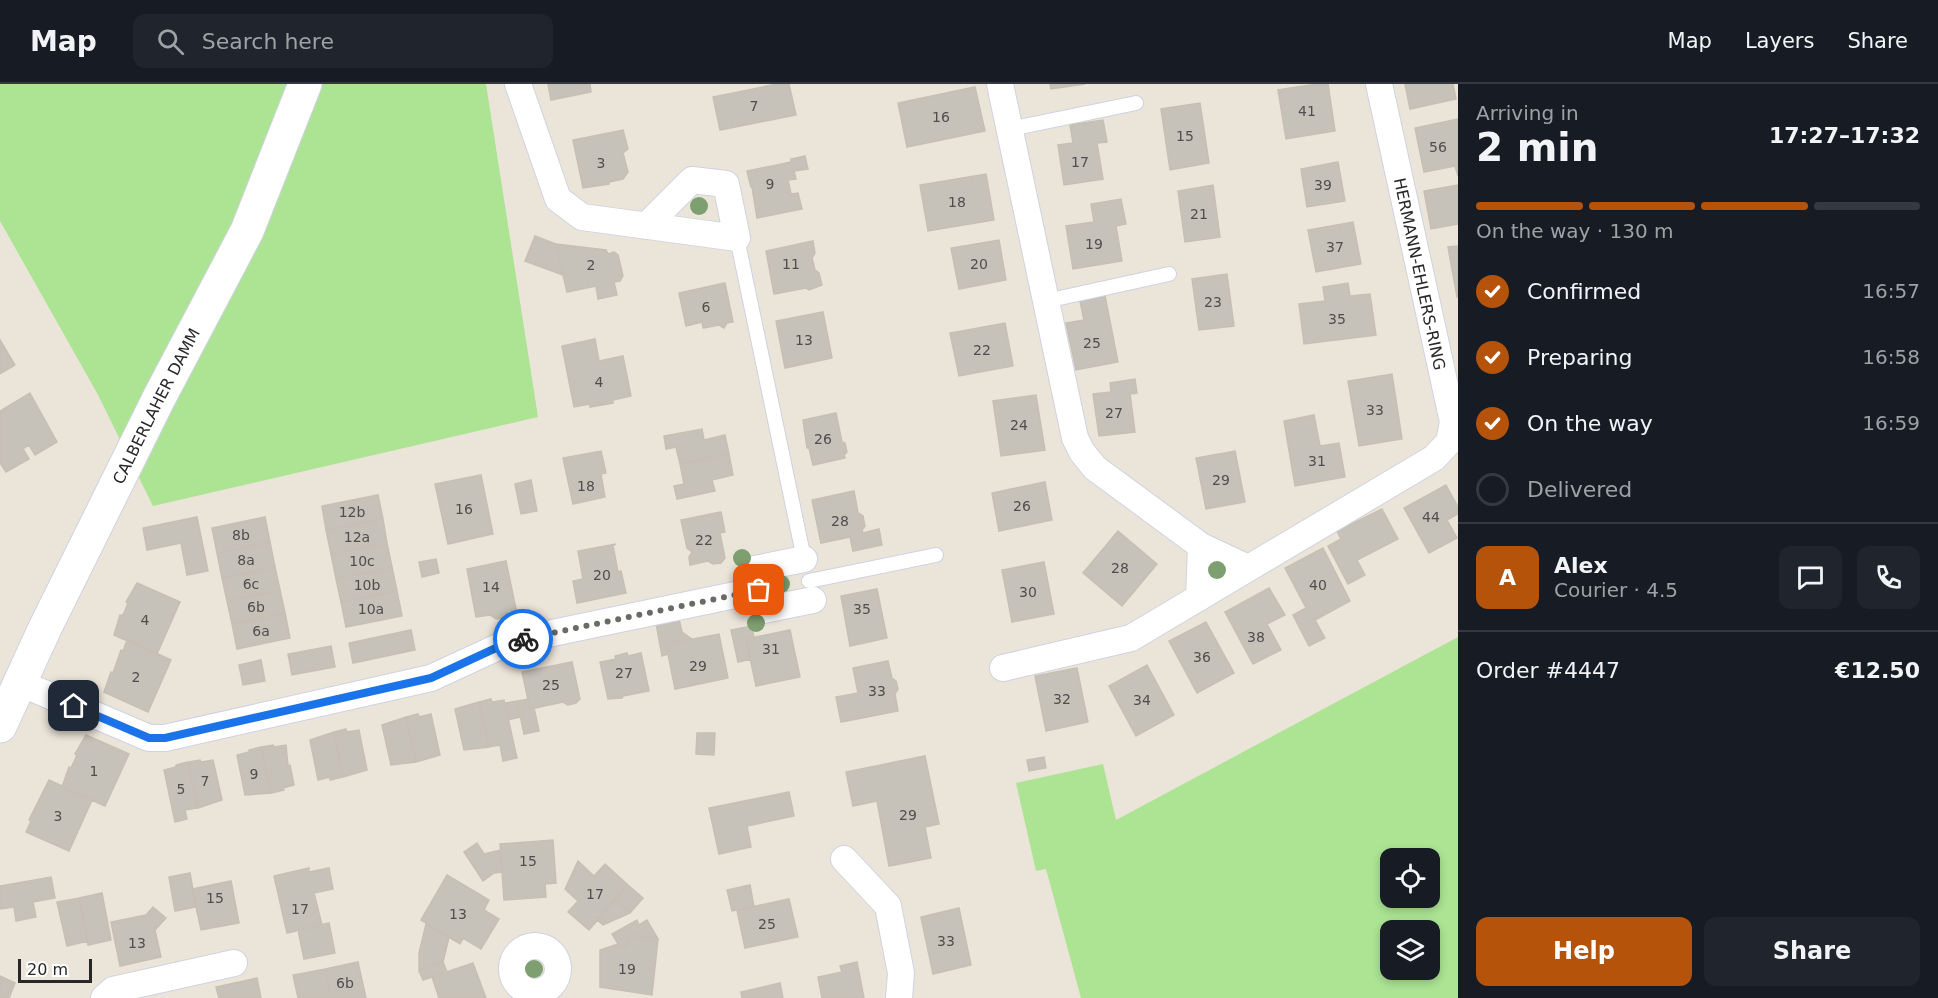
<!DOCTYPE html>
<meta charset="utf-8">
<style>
body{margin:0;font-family:"DejaVu Sans",sans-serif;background:#20242c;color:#f1f3f6;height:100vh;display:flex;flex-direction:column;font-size:22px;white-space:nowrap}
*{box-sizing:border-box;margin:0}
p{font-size:20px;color:#9ea1a6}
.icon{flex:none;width:33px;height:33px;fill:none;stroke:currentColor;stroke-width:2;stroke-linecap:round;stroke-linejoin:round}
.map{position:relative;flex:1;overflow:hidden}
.side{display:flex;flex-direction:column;background:#171b24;width:480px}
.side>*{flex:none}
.controls{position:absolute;left:1380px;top:764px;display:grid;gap:12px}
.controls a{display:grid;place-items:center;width:60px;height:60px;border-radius:12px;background:#171b24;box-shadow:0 3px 9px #0003;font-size:30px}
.scale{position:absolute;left:18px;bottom:15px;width:74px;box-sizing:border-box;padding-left:6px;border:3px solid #282828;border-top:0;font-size:16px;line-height:21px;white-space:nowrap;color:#282828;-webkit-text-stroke:4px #fff;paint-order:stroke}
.pin{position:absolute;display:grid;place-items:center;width:51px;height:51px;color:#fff;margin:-26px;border-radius:12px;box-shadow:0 3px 9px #0006}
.courier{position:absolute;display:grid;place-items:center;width:60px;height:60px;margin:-30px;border:4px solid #1a73e8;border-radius:50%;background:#fff;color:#222;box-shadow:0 2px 8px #0007}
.overview em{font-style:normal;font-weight:800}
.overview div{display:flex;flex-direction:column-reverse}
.overview{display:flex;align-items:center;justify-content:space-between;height:102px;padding:0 18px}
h1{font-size:39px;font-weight:800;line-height:45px}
.bar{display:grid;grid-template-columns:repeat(4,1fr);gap:9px 6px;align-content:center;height:72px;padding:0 18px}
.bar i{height:8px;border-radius:4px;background:#363941}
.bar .active{background:#b45309}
.bar p{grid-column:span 4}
.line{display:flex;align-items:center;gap:15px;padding:0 18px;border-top:2px solid #363941}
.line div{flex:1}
.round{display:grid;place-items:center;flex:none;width:63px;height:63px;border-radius:12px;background:#20242c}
ol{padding:0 18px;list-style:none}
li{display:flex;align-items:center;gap:18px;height:66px}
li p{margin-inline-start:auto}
li .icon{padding:6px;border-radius:50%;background:#b45309;color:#fff;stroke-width:4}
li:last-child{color:#9ea1a6}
li i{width:33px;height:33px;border:3px solid #363941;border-radius:50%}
.action{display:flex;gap:12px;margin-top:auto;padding:12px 18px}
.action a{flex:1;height:69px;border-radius:12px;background:#b45309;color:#fff;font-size:24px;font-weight:800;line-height:69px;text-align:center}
.action a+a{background:#20242c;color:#f1f3f6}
header{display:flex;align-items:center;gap:36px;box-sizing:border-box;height:84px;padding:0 30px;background:#171b24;border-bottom:2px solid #363941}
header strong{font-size:28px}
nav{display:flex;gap:33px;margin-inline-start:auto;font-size:21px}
.search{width:420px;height:54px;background:#20242c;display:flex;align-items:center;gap:15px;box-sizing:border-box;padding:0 21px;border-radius:12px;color:#9ea1a6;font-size:22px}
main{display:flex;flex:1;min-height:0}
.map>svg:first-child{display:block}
</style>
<header>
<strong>Map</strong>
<div class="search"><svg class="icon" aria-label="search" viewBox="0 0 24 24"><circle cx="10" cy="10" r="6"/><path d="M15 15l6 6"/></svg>Search here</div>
<nav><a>Map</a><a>Layers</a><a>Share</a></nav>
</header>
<main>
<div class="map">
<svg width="1458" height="914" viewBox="0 0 1458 914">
<rect width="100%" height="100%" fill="#ebe4d9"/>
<path fill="#ace494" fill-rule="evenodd" d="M0,0h486l52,333 -385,89 -56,-113 -97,-172z
M1458,553v361h-377l-35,-129 -10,2 -20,-88 87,-19 13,56zM1390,774h40v39h-40zM1390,846h40v39h-40z"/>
<path fill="#c6c1b9" stroke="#c6c0b3" stroke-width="1.5" d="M548,0h42l1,8 -40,8z
M777,0h12l7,31 -76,15 -7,-33z
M1050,0h35l-34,5z
M1317,0h11l7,47 -49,8 -8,-49z
M1405,0h48l3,15 -46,10z
M975,3l10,44 -78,16 -9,-44z
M1200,19l9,60 -39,7 -9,-61z
M1458,35v57l-3,-10 -31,6 -9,-44z
M1103,36l4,22 -10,1 6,36 -39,6 -6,-40 15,-2 -3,-18z
M623,46l5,19 -5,4 5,19 -5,7 -14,3v2l-26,4 -10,-48z
M805,72l3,13 -14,2 2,8 -8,1 3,14 7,-1 4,16 -45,9 -5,-31h-1l-4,-16 44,-9v-3z
M1338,78l7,39 -38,6 -6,-38z
M986,90l8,46 -66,11 -8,-46z
M1213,101l7,52 -35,5 -7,-51z
M1458,101v39l-27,5 -7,-38z
M1121,115l5,25 -10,2 6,35 -49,8 -7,-43 28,-4 -3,-18z
M1353,138l8,42 -45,8 -8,-42z
M535,152l21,8 7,31 -38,-14z
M999,156l7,40 -47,9 -8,-41z
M813,157l2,12 -3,5 3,12 4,3 3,12 -13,5 -3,-2 -32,6 -8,-43z
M556,160l50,6 2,4 6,-2 4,3 5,21 -3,5 -6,1 3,13 -19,4 -2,-13 -29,6z
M1458,162v51h-1l-9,-50z
M1227,190l7,52 -35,4 -7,-51z
M725,199l8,39 -6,1 -3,5 -5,-3 -16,3 -1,-6 -16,4 -7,-33z
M1348,199l2,13 20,-2 6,41 -72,9 -5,-40 26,-3 -2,-14z
M1105,212l13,66 -42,8 -10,-47 18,-3 -4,-19z
M823,228l9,46 -47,10 -9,-47z
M1005,239l8,43 -54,10 -9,-43z
M595,255l4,22 24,-5 8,40 -18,4v3l-23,4v-3l-16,3 -12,-61z
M0,256l15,25 -15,9z
M1392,290l10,65 -43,7 -11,-65z
M1135,295l2,14 -7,1 5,38 -36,4 -6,-42 18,-2 -1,-9z
M30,309l27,49 -22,13 -6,-10 -6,4 6,10 -23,13 -6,-9v-52z
M1036,311l9,55 -44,6 -8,-55z
M836,329l6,29 3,1 2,9 -3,3 1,3 -32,7 -4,-17h-2l-4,-28z
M1314,331l6,31 19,-3 6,34 -50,9 -11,-65z
M702,345l2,11 21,-5 4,19 -49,10 -4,-17 -10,2 -2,-13z
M601,367l5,22 -5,1 4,23 -32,7 -10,-46z
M1235,367l10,51 -39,7 -10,-51z
M729,370l4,21 -21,5 3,11 -38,8 -3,-13 10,-2 -4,-20z
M481,391l12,59 -45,10 -13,-60z
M531,396l6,31 -16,3 -6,-30z
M1045,398l7,38 -53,11 -7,-38z
M1446,401l12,22v7l-11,6 10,18 -28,15 -25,-45z
M854,407l4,22 5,3 2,10 -3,4 1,3 16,-4 3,16 -29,6 -3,-14 -29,6 -9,-43z
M378,411l5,24 -57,11 -4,-24z
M1382,425l16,30 -41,21 8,15 -17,9 -20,-38 13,-7 -4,-8z
M721,428l4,20 -5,1 5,25 -4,5 -8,1 -5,-3 -18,4 -1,-8 3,-5 -5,-4 -6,-28z
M197,433l11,54 -21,4 -6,-32 -34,7 -4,-22z
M265,433l5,25 -53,11 -5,-25z
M383,435l4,24 -56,11 -5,-24z
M1118,447l39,33 -35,42 -39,-33z
M270,458l5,25 -53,11 -5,-25z
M387,459l5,24 -56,12 -5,-25z
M616,460l-3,2 5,26 3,-1 5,22 -49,10 -4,-22 10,-2 -5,-28z
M1323,464l27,53 -35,19 10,18 -16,8 -16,-31 13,-7 -21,-40z
M436,475l3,14 -17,4 -3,-15z
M506,477l10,48 -8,2 -4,7 -8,1 -6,-4 -14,2 -9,-48z
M1044,478l10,52 -42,8 -10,-52z
M275,483l5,23 -53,11 -5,-23z
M392,483l5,24 -56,11 -5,-23z
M137,499l43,19 -23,52 -43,-19 6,-20 2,1 2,-3 4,-10 -2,-1z
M1269,504l16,27 -18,9 14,26 -28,14 -28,-52z
M877,505l10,49 -37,8 -9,-50z
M280,506l5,23 -53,11 -5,-23z
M397,507l5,25 -56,11 -5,-25z
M285,529l5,25 -53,11 -5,-25z
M679,535l3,13 10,7 -26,5 2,10 -6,2 -6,-33z
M1206,538l28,51 -37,20 -28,-52z
M751,542l3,11 -8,2 5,20 -13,3 -7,-32z
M411,546l4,20 -62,13 -4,-20z
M790,546l10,47 -44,9 -10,-47z
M719,550l9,44 -53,11 -9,-45z
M127,556l44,20 -23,52 -44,-20 7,-20 2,1 8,-23 2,1z
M331,562l4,21 -43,8 -4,-21z
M627,569l1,3 13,-3 8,38 -26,5 -1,2 -14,1 -8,-37 16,-3 -1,-3z
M261,576l4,21 -22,4 -4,-20z
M888,577l4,17 4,3 2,8 -3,5 3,17 -57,11 -5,-25 22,-4 -5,-25z
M572,578l8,37 -4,4 -8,2 -5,-3 -33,7 -8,-37z
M1147,581l27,50 -38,21 -27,-50z
M1077,584l11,54 -42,9 -11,-55z
M491,615l1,3 12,-2 13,58 -14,3 -3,-16 -11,2 -10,-45z
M528,615l2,10 4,-1 5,23 -15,3 -7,-33z
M517,617l3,16 -12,3 -3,-17z
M479,618l10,45 -25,3 -9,-41z
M418,630l1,3 12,-3 9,41 -24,7 -10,-45z
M406,633l10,45 -25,3 -9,-40z
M346,645l1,3 12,-2 8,40 -24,7 -9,-45z
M334,648l9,45 -13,3v-3l-12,3 -8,-40z
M697,649h18l-1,22 -18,-1z
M86,651l43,19 -24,52 -43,-19 7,-20 2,1 6,-13 -2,-1z
M273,661l1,2 12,-2 2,21 2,-1 4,20 -11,3 1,2 -13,3 -10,-46z
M261,663l10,46 -26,2 -8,-40 12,-3v-2z
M925,672l14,68 -14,3 6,31 -42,8 -12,-65 -24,5 -7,-34z
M1044,673l2,11 -17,3 -2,-11z
M200,676l1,2 12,-2 9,40 -24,8 -10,-46z
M188,678l10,46 -13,2 2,9 -12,3 -11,-52 12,-3v-2z
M49,696l43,20 -23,51 -43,-19 5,-11 -2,-1z
M789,708l5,24 -47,10 4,21 -32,7 -10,-46z
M553,756l3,43 -11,1 1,13 -42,3 -4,-56z
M477,759l7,11 17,-4 1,22 -8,1 -11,8 -19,-29z
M578,777l16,15 11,-12 23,21 -39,45 -21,-18 10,-11 -13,-12z
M309,784v4l20,-4 4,21 -19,4 8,32 -35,8 -13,-57z
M190,789l6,34 -21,4 -6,-34z
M447,791l42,25 -5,10 15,9 -18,30 -18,-11 -3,6 -39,-24z
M51,793l4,21 -22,4 3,15 -20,4 -2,-14 -14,2v-23z
M231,797l8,42 -38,7 -9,-41z
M628,801l15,13 -13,15 -15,-14z
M750,801l4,22 -22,4 -5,-21z
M102,809l9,47 -23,5 -9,-47z
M79,814l9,43 -21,5 -10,-44z
M615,815l15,14 -27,12 -6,-5z
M789,815l9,38 -53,11 -8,-38z
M153,823l13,11 -11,12 6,27 -41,9 -9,-44 35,-7z
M959,824l12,57 -38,9 -12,-57z
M637,836l2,5 8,-5 11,19 -29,-4 -2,12 -9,-3 -6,-10z
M329,839l6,30 -31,6 -6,-29z
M426,840l23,13 -6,25 -24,9v-18z
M629,851l29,4 -6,56 -52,-8v-37l18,-6 9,3z
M358,878l8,36h-35l-6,-29z
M443,878l4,10 -24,8 -4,-9z
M857,878l7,36h-42l-4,-21 24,-5 -2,-6z
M473,879l13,35h-47l-7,-21z
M325,885l6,29h-33l-5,-23z
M0,892l15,7 -6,15h-9z
M257,894l4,20h-42l-3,-11z
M780,899l3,15h-41l-1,-6z"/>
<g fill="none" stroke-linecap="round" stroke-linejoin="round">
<g stroke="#cfd2e2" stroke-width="16">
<path id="lane" d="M1010,45l126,-26
M737,154l67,321
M1046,217l123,-27
M809,497l127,-26"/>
</g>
<g stroke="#cfd2e2" stroke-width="28">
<path id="street" d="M518,0l40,115 24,18 155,21 -11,-54 -34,-4 -46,46
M1000,0l75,354 7,14 13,16 106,78 47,22
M804,475l-49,10 8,41 50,-10
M1199,514l2,-52
M1003,584l128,-30 303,-180 15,-16 4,-20 -74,-338
M20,599l129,55h16l266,-60 78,-36 250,-52
M844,775l44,47 13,67 -2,25
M512 885a23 23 0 1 1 46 0a23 23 0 1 1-46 0Z
M104,914l9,-8 121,-27"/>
</g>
<g stroke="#cfd2e2" stroke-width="35">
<g id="secondary">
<path id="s1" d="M0,642l45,-98 114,-230 88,-167 58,-147"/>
</g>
</g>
<use href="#lane" stroke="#fff" stroke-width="14"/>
<use href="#street" stroke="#fff" stroke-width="26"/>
<use href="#secondary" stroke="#fff" stroke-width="33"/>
</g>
<g fill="#7e9f6f">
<circle cx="699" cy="122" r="9"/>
<circle cx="742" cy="474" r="9"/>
<circle cx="1217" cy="486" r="9"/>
<circle cx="781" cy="500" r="9"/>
<circle cx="756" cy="539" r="9"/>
<circle cx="534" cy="885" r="9"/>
</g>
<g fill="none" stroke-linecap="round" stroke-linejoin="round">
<path stroke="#6c6a66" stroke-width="6" stroke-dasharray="0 10.8" d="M523,555l236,-49"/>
<path stroke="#1a73e8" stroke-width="8" d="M74,622l75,32h16l266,-60 78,-36 14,-3"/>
</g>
<g text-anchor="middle" stroke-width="6" stroke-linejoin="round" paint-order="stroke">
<g font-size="14" fill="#504e4c">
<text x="754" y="27">7</text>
<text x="1307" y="32">41</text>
<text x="941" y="38">16</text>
<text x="1185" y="57">15</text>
<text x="1438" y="68">56</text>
<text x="1080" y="83">17</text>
<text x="601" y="84">3</text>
<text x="770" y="105">9</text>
<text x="1323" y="106">39</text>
<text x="957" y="123">18</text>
<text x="1199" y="135">21</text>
<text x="1094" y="165">19</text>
<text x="1335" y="168">37</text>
<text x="791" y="185">11</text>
<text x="979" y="185">20</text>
<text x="591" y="186">2</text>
<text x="1213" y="223">23</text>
<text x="706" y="228">6</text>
<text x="1337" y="240">35</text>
<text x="804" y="261">13</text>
<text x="1092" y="264">25</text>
<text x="982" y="271">22</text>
<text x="599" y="303">4</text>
<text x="1375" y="331">33</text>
<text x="1114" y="334">27</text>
<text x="1019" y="346">24</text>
<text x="823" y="360">26</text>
<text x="1317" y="382">31</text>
<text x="1221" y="401">29</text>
<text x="586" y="407">18</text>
<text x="1022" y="427">26</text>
<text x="464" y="430">16</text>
<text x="352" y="433">12b</text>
<text x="1431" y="438">44</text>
<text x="840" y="442">28</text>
<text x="241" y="456">8b</text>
<text x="357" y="458">12a</text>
<text x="704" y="461">22</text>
<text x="246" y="481">8a</text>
<text x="362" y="482">10c</text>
<text x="1120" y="489">28</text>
<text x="602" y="496">20</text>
<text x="251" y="505">6c</text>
<text x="367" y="506">10b</text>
<text x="1318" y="506">40</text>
<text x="491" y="508">14</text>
<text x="1028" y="513">30</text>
<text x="256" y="528">6b</text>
<text x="371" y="530">10a</text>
<text x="862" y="530">35</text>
<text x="145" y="541">4</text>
<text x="261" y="552">6a</text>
<text x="1256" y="558">38</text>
<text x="771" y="570">31</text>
<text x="1202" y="578">36</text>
<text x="698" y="587">29</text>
<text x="624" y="594">27</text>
<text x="136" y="598">2</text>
<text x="551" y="606">25</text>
<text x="877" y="612">33</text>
<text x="1062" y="620">32</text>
<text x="1142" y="621">34</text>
<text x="94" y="692">1</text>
<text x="254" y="695">9</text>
<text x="205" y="702">7</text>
<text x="181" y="710">5</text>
<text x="908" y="736">29</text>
<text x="58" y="737">3</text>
<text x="528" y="782">15</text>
<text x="595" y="815">17</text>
<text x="215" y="819">15</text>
<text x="300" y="830">17</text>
<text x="458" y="835">13</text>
<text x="767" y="845">25</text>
<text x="946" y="862">33</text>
<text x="137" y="864">13</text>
<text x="627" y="890">19</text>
<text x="345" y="904">6b</text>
</g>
<g font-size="16" fill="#282828" stroke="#fff">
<text transform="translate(1420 190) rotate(78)" y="6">HERMANN-EHLERS-RING</text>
<text dy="6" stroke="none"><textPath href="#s1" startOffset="356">CALBERLAHER DAMM</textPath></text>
</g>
</g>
</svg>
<div class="controls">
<a><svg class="icon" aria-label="locate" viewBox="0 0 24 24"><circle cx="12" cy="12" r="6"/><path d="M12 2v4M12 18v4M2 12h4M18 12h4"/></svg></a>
<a><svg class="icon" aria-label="layers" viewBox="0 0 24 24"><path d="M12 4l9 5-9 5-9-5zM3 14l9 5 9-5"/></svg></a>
</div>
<div class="scale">20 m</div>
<div class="pin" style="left:759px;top:506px;background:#ea580c"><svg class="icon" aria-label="bag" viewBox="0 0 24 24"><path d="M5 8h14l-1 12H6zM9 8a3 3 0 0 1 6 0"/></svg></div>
<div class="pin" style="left:74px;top:622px;background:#1f2937"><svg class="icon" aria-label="home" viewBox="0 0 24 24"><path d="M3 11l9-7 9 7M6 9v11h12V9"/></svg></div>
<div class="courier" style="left:523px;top:555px"><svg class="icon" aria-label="bike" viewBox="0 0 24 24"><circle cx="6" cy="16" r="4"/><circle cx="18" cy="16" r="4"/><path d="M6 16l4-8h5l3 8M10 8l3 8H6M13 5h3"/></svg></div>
</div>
<section class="side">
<div class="overview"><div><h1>2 min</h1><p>Arriving in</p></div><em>17:27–17:32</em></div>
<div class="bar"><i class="active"></i><i class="active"></i><i class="active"></i><i></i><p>On the way · 130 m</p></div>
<ol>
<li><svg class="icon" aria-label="check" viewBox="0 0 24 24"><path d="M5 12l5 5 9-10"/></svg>Confirmed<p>16:57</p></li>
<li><svg class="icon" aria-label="check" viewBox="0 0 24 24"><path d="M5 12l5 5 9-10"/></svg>Preparing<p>16:58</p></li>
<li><svg class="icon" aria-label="check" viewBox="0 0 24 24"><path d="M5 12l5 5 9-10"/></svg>On the way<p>16:59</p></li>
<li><i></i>Delivered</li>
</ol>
<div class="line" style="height:108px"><b class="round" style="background:#b45309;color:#fff">A</b><div><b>Alex</b><p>Courier · 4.5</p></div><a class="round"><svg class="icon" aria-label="chat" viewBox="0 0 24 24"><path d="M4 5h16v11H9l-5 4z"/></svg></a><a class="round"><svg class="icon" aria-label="phone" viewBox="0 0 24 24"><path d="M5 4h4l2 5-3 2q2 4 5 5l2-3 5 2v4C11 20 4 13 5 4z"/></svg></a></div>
<div class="line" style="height:78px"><div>Order #4447</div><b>€12.50</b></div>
<div class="action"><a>Help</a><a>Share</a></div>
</section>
</main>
